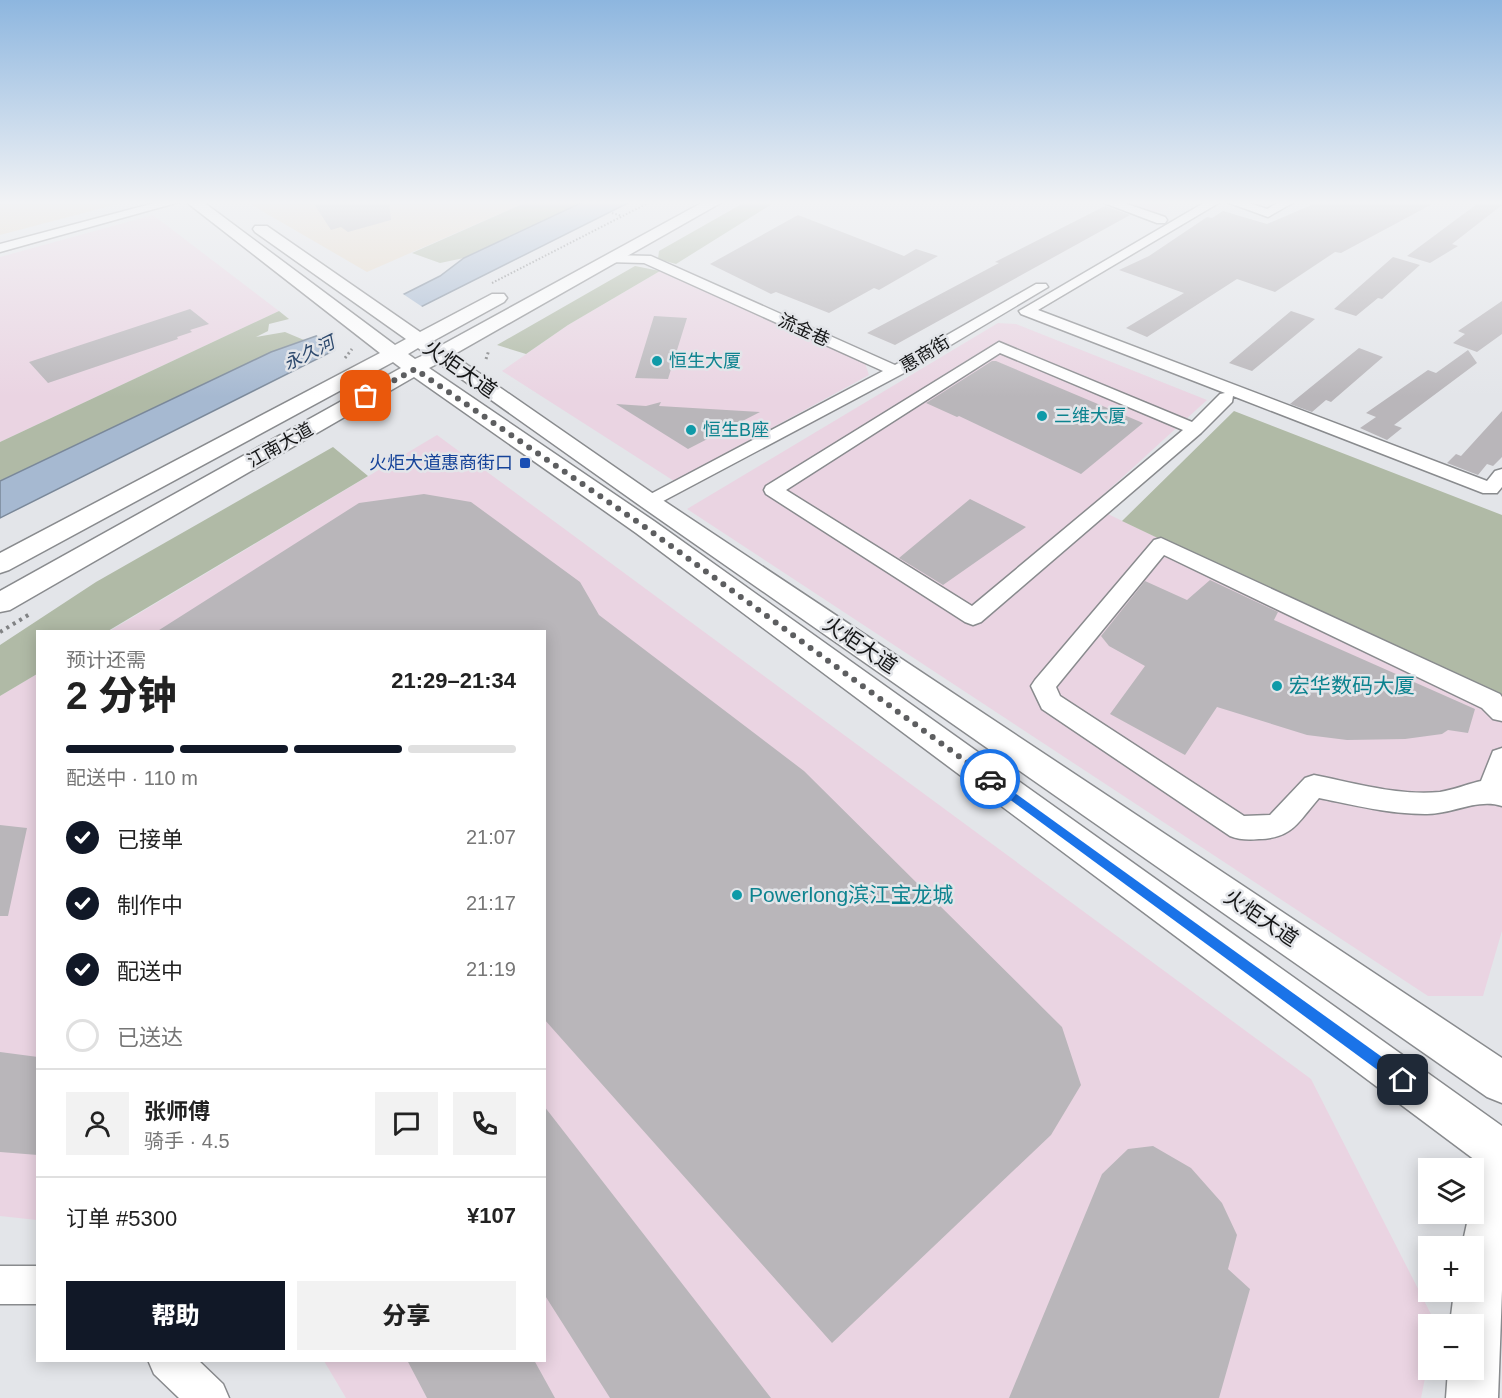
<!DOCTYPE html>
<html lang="zh">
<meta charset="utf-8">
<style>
body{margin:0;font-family:Arial,"Noto Sans SC",sans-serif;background:#f2f2f2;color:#222;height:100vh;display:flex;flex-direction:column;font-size:22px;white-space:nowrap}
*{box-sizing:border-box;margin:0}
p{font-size:20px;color:#767676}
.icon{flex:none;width:33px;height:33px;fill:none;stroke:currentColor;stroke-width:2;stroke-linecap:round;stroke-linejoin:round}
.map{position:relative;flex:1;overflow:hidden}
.details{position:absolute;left:36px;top:630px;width:510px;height:732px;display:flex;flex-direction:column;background:#fff;border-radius:0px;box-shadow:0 3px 15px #0003}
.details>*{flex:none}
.fabs{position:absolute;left:1418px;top:1158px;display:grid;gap:12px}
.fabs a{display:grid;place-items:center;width:66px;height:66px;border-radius:0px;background:#fff;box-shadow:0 3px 15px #0003;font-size:30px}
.pin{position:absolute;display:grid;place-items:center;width:51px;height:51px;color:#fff;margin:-26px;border-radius:12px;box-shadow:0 3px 9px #0006}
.courier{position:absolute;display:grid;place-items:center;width:60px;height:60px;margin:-30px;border:4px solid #1a73e8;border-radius:50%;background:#fff;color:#222;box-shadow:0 2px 8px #0007}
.head em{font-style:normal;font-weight:800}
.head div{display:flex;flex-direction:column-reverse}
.head{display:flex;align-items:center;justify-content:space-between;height:102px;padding:0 30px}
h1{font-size:39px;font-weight:800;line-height:45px}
.bar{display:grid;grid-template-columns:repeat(4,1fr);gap:9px 6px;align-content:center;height:72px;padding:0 30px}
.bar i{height:8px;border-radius:4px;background:#e0e0e0}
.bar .current{background:#111827}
.bar p{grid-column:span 4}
.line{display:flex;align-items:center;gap:15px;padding:0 30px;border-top:2px solid #e0e0e0}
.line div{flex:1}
.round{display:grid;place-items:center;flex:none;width:63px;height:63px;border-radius:0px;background:#f2f2f2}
ol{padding:0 30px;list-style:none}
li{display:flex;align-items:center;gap:18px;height:66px}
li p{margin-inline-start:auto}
li .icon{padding:6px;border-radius:50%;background:#111827;color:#fff;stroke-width:4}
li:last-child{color:#767676}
li i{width:33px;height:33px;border:3px solid #e0e0e0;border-radius:50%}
.primary-button{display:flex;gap:12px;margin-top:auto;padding:12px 30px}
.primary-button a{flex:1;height:69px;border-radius:0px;background:#111827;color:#fff;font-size:24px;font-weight:800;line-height:69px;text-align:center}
.primary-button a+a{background:#f2f2f2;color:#222}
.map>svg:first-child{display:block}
</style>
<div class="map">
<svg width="1502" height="1398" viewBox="0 0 1502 1398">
<rect width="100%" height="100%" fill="#e3e5e9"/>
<path fill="#ead4e2" d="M1119,201h61l-25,12z
M153,215l126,96 -279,131v-185z
M660,271l205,92 4,12 -195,106 -172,-110 66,-46z
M998,323l18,1 191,76 -116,106 411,196v229l-19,65h-55l-741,-487z
M437,435l874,644 125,245h-8v39l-7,35h-1075l-22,-37 220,-1v-728h-436z
M37,674v546l-37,-4v-520z"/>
<path fill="#e7d9c6" d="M0,201h129l-129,34z
M245,201h284l-162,71z"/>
<path fill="#b0baa6" d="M529,201h56l-121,57 -24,5 -28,-10z
M747,201h30l-101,63 -18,-5 1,-8z
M635,266l25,5 -92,54 -42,29 -29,-9z
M279,311l10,8 -20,5 -1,7 -12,6 29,-5 19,8 -33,12 -271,129v-39z
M1234,411l268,104v187l-380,-181z
M333,447l35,29 -260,155 -70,1 -1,42 -37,22v-51l96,-63z"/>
<path fill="#a6b9d1" stroke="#7a8899" stroke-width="1.5" d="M585,201h47l-632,317v-37l271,-129 62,-22 107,-54 24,-18z"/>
<path fill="#e3e5e9" d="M400,292l24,16 -86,45 -24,-20 18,-6z"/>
<path fill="#b9b6ba" d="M312,201h77l2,19 -43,12 -7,-5 -10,3z
M1321,201h117l-97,52 -6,-1 -60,40 -38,-13 -90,58 -21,-9 58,-35 -65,-23 30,-14 58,-39 5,1 11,-7 44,13z
M1481,201h21v4l-50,39 6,2 -28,17 -23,-7z
M1105,206l25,9 -235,130 -28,-12 132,-70 -4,-1z
M798,215l106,41 12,-7 22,7 -59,34 -5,-2 -45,25 -53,-21 -5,2 -61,-30z
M1393,257l27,8 -38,34 -4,-1 -22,18 -22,-7z
M1502,301v33l-25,18 -24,-9 12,-9 -7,-3z
M190,309l19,15 -19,6 2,2 -15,5 1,2 -130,44 -19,-21z
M1291,311l24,8 -63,52 -23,-8z
M654,316l33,2 -19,61 -33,-1z
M1359,348l24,9 -52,45 -5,-2 -14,12 -22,-8z
M1468,350l9,13 -83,62 8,3 -15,12 -27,-12 16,-11 -10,-4 62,-43 8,3z
M992,361h4l147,62 -62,51 -122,-58 -2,1 -31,-14z
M661,402l-2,4 101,6 -72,37 -72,-45 30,2z
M1502,411v46l-9,9 -6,-2 -9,11 -31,-12 9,-9 5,2z
M424,494l47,8 109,80 19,33 205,156 258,256 19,58 -30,50 -219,208 -288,-324v-387h-388l203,-129z
M970,499l56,28 -83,58 -44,-27z
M1210,580l68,32 -4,8 201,89 -7,24 -20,-3 -6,4 -37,5 -58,1 -40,-5 -90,-28 -32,48 -75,-41 35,-48 -36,-20 -8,-10 44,-55 42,19z
M0,825l27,3 -19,88h-8z
M0,1052l38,5v98l-38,-3z
M544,1106l227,292h-161l-66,-104z
M1153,1146l38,22 31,35 15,32 -9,34 22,20 -31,109h-210l93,-224 26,-25z
M407,1360h127l21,38h-128z"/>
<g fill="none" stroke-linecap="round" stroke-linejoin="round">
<g stroke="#898b8e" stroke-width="3">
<path id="minor" d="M162,201h21l-183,51v-8z
M1099,201h19l47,16 2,3 -2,3h-8z
M1207,201h15l-184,109 449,171 8,-10 7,-2v18l-5,6h-14l-250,-97 -1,6 -31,31 -220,189 -8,3 -8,-3 -199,-128 -2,-4 2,-4 233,-144 193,80 28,-28 5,-1 -204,-79 -2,-3zM1000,353l183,77 -211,176 -186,-116z
M1224,201h19l24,8 14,-8h15l-28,16z
M612,255l39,1 244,109 141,-81h10l2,3 -146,87 -252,134 -7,-2 -3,-4 3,-4 240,-127 -239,-108 -37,-1 -2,-3z
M1161,538l339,156 2,3v24l-9,-2 -11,-11 -318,-153 -108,132 4,9 184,120 26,-1 35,-37 9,-3c41,8 84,21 126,17 14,-2 27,-8 41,-11l12,-30 9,-3v58c-26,-8 -51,9 -77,8 -36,0 -71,-9 -106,-16 -21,24 -26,40 -60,41 -11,1 -19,1 -29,-3l-188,-127 -11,-23 4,-6 119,-140z
M0,1266h38v38h-38z
M148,1360h50l25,24 6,14h-50l-25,-24z"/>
</g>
<g stroke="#898b8e" stroke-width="3">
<path id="major" d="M185,201h17l193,144 11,-6 -151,-107 -2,-3 2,-3h12l153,106 72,-38h12l3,4 -3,4 -71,39 7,5 265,-145h19l-271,154 205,142 844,561v45l-15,-6 -845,-590 -203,-144 -10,5 225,153 848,605v164l-4,108h-52l2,-28h25v-46h-23l4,-32h19v-46h-11l7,-32h4v-22l6,-29 -843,-630 -222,-156 -404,233 -10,2v-21l401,-223 -8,-6 -384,208 -9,3v-20l380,-200zM418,348l8,6 -11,5 -7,-5z"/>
</g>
<path stroke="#808284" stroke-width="2" stroke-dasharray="1.5 2" stroke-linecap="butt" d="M612,213l10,3
M492,283l160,-82"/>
<path stroke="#808284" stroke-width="3" stroke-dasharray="2 3" stroke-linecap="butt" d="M345,358l7,-9
M486,359l3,-9"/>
<path stroke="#808284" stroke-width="4" stroke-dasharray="3 4.5" stroke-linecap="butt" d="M0,632l30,-18"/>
<use href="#minor" fill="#fff" fill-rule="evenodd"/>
<use href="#major" fill="#fff" fill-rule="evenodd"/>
</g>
<linearGradient id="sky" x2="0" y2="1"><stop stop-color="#8db6df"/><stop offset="0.51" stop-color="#f2f3f5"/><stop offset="1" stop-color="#f2f3f5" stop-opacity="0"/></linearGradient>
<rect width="1502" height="397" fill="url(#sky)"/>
<path fill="#1a73e8" d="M990,775l417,300 2,5 -2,5 -4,2 -5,-2 -412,-303 -1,-3z"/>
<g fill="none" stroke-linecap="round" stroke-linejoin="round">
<path stroke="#5d5e60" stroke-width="6" stroke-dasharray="0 10.8" d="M366,396l49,-27 230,158 345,252"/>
</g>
<g fill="#0f9aa8" stroke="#e3e5e9" stroke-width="2">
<circle cx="657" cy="361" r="6"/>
<circle cx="1042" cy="416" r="6"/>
<circle cx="691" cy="430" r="6"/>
<circle cx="1277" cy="686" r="6"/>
<circle cx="737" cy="895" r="6"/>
</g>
<rect fill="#1a4fb4" stroke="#e3e5e9" stroke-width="2" x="519" y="457" width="12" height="12" rx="3"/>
<g text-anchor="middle" stroke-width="5" stroke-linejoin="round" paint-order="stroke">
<g font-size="18" fill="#151617" stroke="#e3e5e9">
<text transform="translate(804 330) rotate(24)" y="6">流金巷</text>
<text transform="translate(925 354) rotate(-31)" y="6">惠商街</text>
<text transform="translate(280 445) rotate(-29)" y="6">江南大道</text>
</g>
<g font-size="18" font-style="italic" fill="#2d496d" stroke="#e3e5e9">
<text transform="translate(309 353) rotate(-26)" y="6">永久河</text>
</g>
<g font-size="18" fill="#0d838f" stroke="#e3e5e9" text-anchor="start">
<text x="669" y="367">恒生大厦</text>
<text x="1054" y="422">三维大厦</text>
<text x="703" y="436">恒生B座</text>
</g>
<g font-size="18" fill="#164399" stroke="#e3e5e9" text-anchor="end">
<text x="513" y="469">火炬大道惠商街口</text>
</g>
<g font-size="21" fill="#151617" stroke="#e3e5e9">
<text transform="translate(460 369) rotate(35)" y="7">火炬大道</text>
<text transform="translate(860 645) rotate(34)" y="7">火炬大道</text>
<text transform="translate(1261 918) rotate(34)" y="7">火炬大道</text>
</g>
<g font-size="21" fill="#0d838f" stroke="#e3e5e9" text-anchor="start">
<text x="1289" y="693">宏华数码大厦</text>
<text x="749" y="902">Powerlong滨江宝龙城</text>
</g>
</g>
</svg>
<div class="fabs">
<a><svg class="icon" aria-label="layers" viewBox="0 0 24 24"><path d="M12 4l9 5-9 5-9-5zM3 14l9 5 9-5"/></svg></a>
<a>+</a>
<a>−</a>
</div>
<div class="pin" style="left:366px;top:396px;background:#ea580c"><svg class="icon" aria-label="bag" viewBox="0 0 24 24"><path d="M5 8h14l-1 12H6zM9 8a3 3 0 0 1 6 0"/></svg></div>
<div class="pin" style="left:1403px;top:1080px;background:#1f2937"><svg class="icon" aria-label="home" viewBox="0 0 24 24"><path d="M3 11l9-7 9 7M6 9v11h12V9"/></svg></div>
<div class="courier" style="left:990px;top:779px"><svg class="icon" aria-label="car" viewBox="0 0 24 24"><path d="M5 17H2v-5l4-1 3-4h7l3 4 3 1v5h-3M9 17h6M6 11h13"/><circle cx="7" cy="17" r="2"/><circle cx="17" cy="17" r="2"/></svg></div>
<section class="details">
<div class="head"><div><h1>2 分钟</h1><p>预计还需</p></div><em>21:29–21:34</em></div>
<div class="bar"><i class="current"></i><i class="current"></i><i class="current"></i><i></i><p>配送中 · 110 m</p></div>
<ol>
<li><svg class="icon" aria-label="check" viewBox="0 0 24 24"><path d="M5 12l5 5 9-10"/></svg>已接单<p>21:07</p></li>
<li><svg class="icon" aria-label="check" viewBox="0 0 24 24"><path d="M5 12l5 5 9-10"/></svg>制作中<p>21:17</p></li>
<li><svg class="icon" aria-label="check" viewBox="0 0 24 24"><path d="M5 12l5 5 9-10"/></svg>配送中<p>21:19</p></li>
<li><i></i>已送达</li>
</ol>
<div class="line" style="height:108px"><a class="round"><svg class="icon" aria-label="person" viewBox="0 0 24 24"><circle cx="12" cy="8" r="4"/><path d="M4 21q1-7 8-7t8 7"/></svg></a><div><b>张师傅</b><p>骑手 · 4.5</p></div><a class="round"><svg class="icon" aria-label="chat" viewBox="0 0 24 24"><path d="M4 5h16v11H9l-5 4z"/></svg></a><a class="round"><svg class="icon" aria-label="phone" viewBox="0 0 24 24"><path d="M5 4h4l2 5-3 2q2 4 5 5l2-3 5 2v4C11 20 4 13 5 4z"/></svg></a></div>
<div class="line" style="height:78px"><div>订单 #5300</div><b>¥107</b></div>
<div class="primary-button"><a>帮助</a><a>分享</a></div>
</section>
</div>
